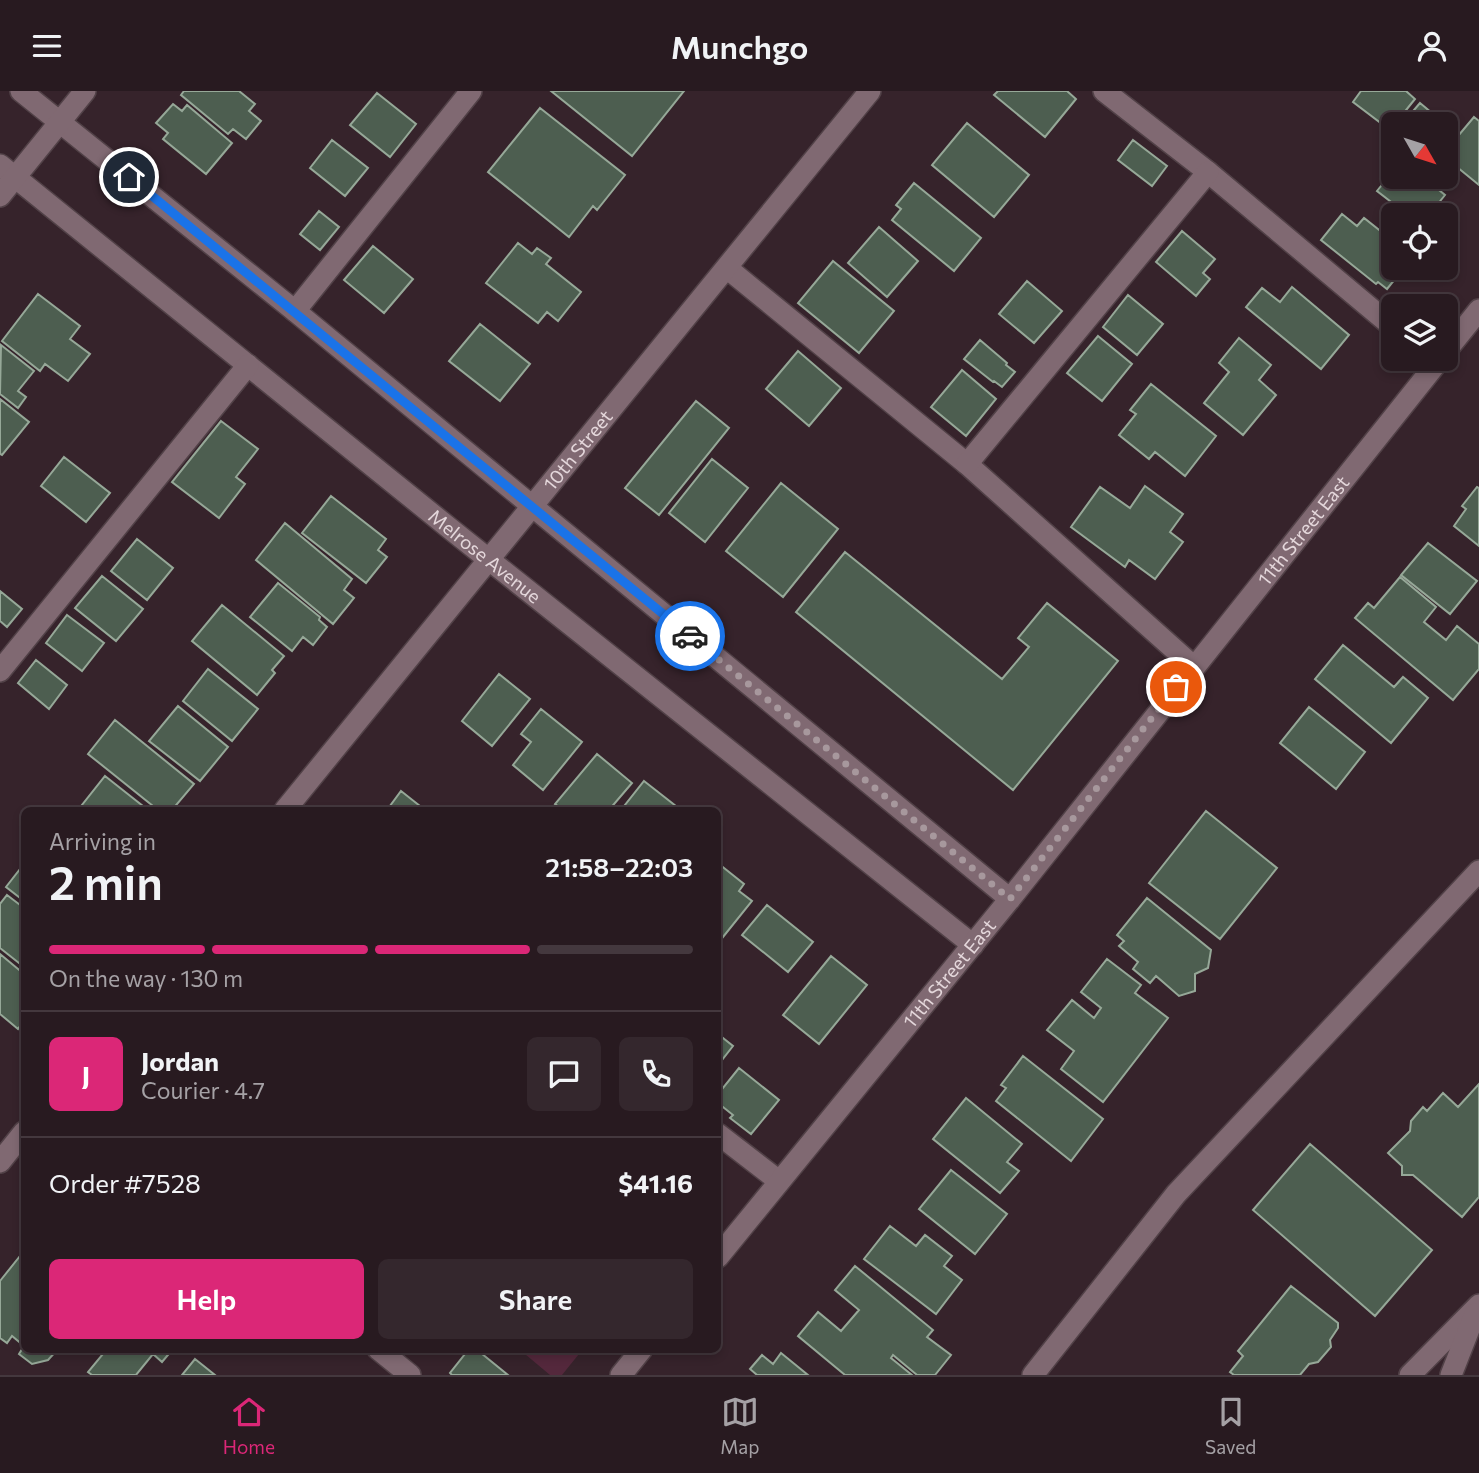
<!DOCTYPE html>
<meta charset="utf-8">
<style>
body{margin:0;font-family:Commissioner,sans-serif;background:#34272d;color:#f1f3f6;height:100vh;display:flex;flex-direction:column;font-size:26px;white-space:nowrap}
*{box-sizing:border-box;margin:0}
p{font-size:23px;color:#a5a1a5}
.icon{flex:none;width:38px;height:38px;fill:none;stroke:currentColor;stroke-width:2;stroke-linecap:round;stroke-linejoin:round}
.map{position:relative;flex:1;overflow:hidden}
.panel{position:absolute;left:21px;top:716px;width:700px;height:546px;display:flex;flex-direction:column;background:#281a20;border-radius:10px;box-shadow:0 4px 10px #0003,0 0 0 2px #44383e}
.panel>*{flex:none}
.needle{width:46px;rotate:129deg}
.buttons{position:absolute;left:1381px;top:21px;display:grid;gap:14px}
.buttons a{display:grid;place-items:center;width:77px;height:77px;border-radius:10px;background:#281a20;box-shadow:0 4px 10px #0003,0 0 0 2px #44383e;font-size:35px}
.pin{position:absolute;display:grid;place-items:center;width:60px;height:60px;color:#fff;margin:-30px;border:4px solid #fff;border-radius:50%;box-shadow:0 2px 7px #0007}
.courier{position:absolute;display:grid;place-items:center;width:70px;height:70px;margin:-35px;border:5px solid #1a73e8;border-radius:50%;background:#fff;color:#222;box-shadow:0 2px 9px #0007}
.summary em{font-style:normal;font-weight:600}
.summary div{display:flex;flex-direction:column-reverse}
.summary{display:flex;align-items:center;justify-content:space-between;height:119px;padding:0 28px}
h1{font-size:46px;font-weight:600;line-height:52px}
.bar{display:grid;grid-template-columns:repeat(4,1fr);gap:10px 7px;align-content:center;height:84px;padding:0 28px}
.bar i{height:9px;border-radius:5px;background:#44383e}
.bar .on{background:#db2777}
.bar p{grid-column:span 4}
.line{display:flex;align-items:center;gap:18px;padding:0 28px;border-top:2px solid #44383e}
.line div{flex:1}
.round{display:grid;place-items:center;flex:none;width:74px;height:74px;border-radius:10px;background:#34272d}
.action{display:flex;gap:14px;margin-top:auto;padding:14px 28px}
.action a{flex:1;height:80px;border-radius:10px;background:#db2777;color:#fff;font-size:28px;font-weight:600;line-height:80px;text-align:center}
.action a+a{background:#34272d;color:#f1f3f6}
header{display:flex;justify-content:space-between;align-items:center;height:91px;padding:0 28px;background:#281a20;font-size:32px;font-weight:600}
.tabs{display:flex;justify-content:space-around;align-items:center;height:98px;border-top:2px solid #44383e;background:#281a20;font-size:19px;color:#a5a1a5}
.tabs a{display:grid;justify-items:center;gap:4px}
.tabs .on{color:#db2777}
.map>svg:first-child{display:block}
</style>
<header><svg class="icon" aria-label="menu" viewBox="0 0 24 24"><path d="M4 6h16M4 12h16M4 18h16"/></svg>Munchgo<svg class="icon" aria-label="person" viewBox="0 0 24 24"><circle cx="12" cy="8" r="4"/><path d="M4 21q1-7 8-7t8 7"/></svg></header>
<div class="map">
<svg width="1479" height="1284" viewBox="0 0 1479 1284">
<rect width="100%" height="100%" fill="#36232b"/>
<path fill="#54283c" d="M519,1258h64l-21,26h-12z"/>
<path fill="#4d5e50" stroke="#96a898" stroke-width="2" d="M184,0h55l16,13 -6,7 12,10 -15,18 -13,-10 -5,5 -47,-39z
M551,0h133l-52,65z
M998,0h69l9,8 -31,38 -51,-42z
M1361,0h45l9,8 -25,31 -37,-28z
M377,2l39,31 -26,33 -40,-32z
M1420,12l31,26 -5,7v-12h-44z
M173,13l9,7 5,-6 45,38 -26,31 -43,-35 5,-6 -12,-10z
M540,17l85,67 -28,35 -4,-4 -24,31 -81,-65z
M1474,26l5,4v64l-33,-27v-16l3,-4 4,4z
M967,32l62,52 -35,42 -62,-52z
M332,49l36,28 -23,28 -35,-28z
M1133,49l34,26 -15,20 -34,-26z
M1393,80v6h30l22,18 -16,20h-21l-31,-24z
M914,92l67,55 -27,33 -62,-51 9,-11 -5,-4z
M319,120l20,16 -19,23 -20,-16z
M1342,123l15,12 7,-8 29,23v27h11l-17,21 -9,-7 -2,2 -55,-44z
M879,136l39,34 -31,36 -39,-34z
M1182,140l33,28 -12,14 7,6 -14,17 -40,-34z
M518,152l14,11 5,-6 14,10 -5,6 35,28 -23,29 -11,-9 -9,11 -52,-40z
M373,155l40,33 -29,34 -40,-33z
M833,170l61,50 -35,42 -61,-50z
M1027,190l35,30 -28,32 -35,-29z
M1292,196l57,48 -28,34 -75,-62 16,-19 18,14z
M38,203l42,32 -10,13 20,15 -22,27 -23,-17 -5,7 -38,-30z
M1128,204l35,29 -26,31 -34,-28z
M480,233l50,40 -30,37 -51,-40z
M1098,245l34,28 -30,37 -35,-28z
M1239,247l32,27 -12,15 17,15 -33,40 -39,-32 25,-31 -10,-9z
M980,249l27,23 -1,2 9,7 -13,15 -8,-6 -1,1 -29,-23z
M1,254l33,26 -16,20 8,6 -8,11 -18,-14z
M798,260l43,37 -32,38 -43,-37z
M962,279l34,29 -30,37 -35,-29z
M1151,293l65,52 -31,40 -30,-24 -6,7 -30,-24 17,-21 -6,-4z
M0,308l29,23 -27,33 -2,-1z
M696,310l33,27 -70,87 -34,-27z
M221,330l37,28 -22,28 9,7 -26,34 -47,-36z
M64,366l46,36 -24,29 -45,-36z
M712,368l36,29 -43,54 -36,-29z
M781,392l57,46 -55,68 -57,-46z
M1145,395l38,28 -13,18 13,10 -28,37 -26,-19 -4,7 -54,-40 29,-40 30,21z
M1477,396l2,1v58l-25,-20 12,-17 -4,-3z
M331,405l55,43 -8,11 9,7 -21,26 -64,-50z
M285,432l67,56 -8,11 10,8 -21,26 -77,-64z
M137,448l36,29 -26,32 -36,-29z
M1428,452l49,38 -27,33 -49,-39z
M845,461l157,127 27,-32 -11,-9 29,-35 71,58 -105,129 -217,-178z
M102,485l41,33 -27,32 -41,-33z
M1400,486l36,30 -12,15 22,18 11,-14 22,18v25l-26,31 -98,-82 13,-15 6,5z
M278,492l42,34 -1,3 8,7 -14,18 -10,-8 -11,14 -42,-34z
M0,500l22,18 -15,18 -7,-6z
M222,514l62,51 -12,14 3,3 -18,22 -65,-54z
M67,524l37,28 -22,28 -36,-28z
M1343,554l51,42 9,-10 25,21 -37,45 -76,-64z
M36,569l31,25 -18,24 -31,-26z
M208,578l50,40 -26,32 -49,-40z
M499,583l31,25 -38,47 -30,-25z
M178,615l50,41 -28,34 -51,-40z
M1309,616l56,45 -29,37 -56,-46z
M541,618l41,33 -39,48 -30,-25 18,-23 -10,-8z
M115,629l79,64 -22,26h-14l-70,-56z
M597,663l35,29 -23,27h-46l-8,-6z
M105,685l43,34h-70z
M644,690l37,29h-60z
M401,700l24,19h-38z
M1206,720l71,57 -57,71 -71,-56z
M24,773v37l-18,-14z
M719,773l25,20 -5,7 13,10 -29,36 -5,-4z
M7,804l17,13v59l-24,-19v-44z
M1147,807l64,52 -3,18 -13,6v17l-16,5 -23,-20 -6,7 -17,-14 5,-7 -19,-16 5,-5 -7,-6z
M767,814l46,37 -25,30 -46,-37z
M0,863l24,20v46l-6,9 -18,-15z
M831,865l36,29 -48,59 -36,-29z
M1107,868l34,26 -6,8 33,25 -65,84 -42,-33 13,-18 -27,-21 25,-30 22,18 7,-10 -20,-16z
M718,943l15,12 -15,19z
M1023,965l80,63 -32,42 -75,-60 10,-13 -5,-3z
M739,977l40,32 -28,34 -21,-16 3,-3 -15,-12v-9z
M1479,993v113l-17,20 -49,-42h-11v-9l-14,-13 22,-22 1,-10 12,-14 4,4 16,-18 15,14z
M966,1007l56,46 -15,18 12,9 -19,22 -67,-54z
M1310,1053l122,106 -57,66 -122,-106z
M951,1079l56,44 -32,40 -56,-45z
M890,1135l26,20 9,-11 27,21 -8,10 18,14 -26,34 -72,-55z
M24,1160v98h34l-10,11 -16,4 -13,-10 5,-8 -12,-10 -5,7 -7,-5v-57z
M855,1175l78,64 -6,7 24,18 -16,20h-18l-24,-20 -2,3 21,17h-67l-47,-39 20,-24 23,19 18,-21 -24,-20z
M1291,1195l47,37v5l-8,12 1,7 -13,15 -9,2 -9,11h-66l-4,-3 13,-16 -5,-5z
M107,1258h66l-11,13 -9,-8 -17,21h-44l-4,-3z
M469,1258h7l32,26h-56l-2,-2z
M781,1262l27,22h-51l-7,-6 12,-14 11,9z
M195,1268l20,16h-33z"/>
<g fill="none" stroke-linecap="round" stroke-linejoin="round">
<g stroke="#514147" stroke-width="24">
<g id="minor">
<path d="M21,0l274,220 715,588"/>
<path d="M1104,0l104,81 185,155"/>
<path id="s1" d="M0,74l453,366 520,414"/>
<path d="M0,105l85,-105"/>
<path d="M727,177l240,196 226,202"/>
<path d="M295,220l176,-220"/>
<path d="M1446,260l33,-41"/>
<path d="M967,373l241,-292"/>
<path d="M0,580l248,-306"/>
<path id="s2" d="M285,719l585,-719"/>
<path d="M718,1043l61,47"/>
<path d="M0,1071l24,-30"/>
<path id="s3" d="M718,1166l292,-358 430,-540"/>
<path d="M378,1258l32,26"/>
<path d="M621,1284l21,-26"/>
<path d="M1033,1284l143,-181 303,-323"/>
<path d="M1410,1284l69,-70"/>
<path d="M1451,1284l24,-61"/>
</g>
</g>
<use href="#minor" stroke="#806972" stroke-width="21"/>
</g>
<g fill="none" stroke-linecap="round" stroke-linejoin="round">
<path stroke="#a7989d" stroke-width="7" stroke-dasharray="0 12.6" d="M690,545l320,263 166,-212"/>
<path stroke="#1a73e8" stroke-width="9" d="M129,86l561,459"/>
</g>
<g text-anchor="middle" stroke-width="5" stroke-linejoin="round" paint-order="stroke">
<g font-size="19" fill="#e4d7db" stroke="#36232b">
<text dy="7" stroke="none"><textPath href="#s2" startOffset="464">10th Street</textPath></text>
<text dy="7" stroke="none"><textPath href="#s3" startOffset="933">11th Street East</textPath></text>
<text dy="7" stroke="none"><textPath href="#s1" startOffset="623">Melrose Avenue</textPath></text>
<text dy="7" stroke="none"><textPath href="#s3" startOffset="366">11th Street East</textPath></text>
</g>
</g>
</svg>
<div class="buttons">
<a><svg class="needle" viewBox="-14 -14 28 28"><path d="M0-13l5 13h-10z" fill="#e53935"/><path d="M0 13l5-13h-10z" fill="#a5a1a5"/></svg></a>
<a><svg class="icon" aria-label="locate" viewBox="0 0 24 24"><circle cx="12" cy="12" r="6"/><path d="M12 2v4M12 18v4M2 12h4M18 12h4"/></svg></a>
<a><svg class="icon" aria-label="layers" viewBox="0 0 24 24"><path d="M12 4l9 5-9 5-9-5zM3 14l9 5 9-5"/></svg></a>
</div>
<div class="pin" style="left:1176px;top:596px;background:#ea580c"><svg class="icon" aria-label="bag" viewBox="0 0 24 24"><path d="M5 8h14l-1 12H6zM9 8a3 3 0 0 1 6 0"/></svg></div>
<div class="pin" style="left:129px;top:86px;background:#1f2937"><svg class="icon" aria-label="home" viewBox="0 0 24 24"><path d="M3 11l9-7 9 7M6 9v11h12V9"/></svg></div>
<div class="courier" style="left:690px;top:545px"><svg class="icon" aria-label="car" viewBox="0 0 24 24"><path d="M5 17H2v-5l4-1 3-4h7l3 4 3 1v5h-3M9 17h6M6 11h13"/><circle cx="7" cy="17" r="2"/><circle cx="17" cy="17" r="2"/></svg></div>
<section class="panel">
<div class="summary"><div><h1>2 min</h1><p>Arriving in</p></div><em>21:58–22:03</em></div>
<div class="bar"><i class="on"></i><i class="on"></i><i class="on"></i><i></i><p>On the way · 130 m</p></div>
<div class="line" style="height:126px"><b class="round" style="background:#db2777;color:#fff">J</b><div><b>Jordan</b><p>Courier · 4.7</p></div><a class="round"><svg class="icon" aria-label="chat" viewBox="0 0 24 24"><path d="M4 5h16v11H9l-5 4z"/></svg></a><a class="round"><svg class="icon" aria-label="phone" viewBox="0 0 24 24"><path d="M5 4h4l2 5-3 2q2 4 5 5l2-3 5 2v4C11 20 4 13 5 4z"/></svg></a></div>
<div class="line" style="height:91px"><div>Order #7528</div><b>$41.16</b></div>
<div class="action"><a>Help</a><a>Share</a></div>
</section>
</div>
<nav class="tabs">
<a class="on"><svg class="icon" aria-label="home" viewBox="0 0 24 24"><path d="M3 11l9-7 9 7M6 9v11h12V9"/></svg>Home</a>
<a><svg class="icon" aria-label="map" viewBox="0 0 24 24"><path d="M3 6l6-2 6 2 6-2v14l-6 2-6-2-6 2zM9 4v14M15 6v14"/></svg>Map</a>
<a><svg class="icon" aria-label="saved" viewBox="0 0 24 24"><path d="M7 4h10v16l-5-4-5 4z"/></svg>Saved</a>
</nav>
